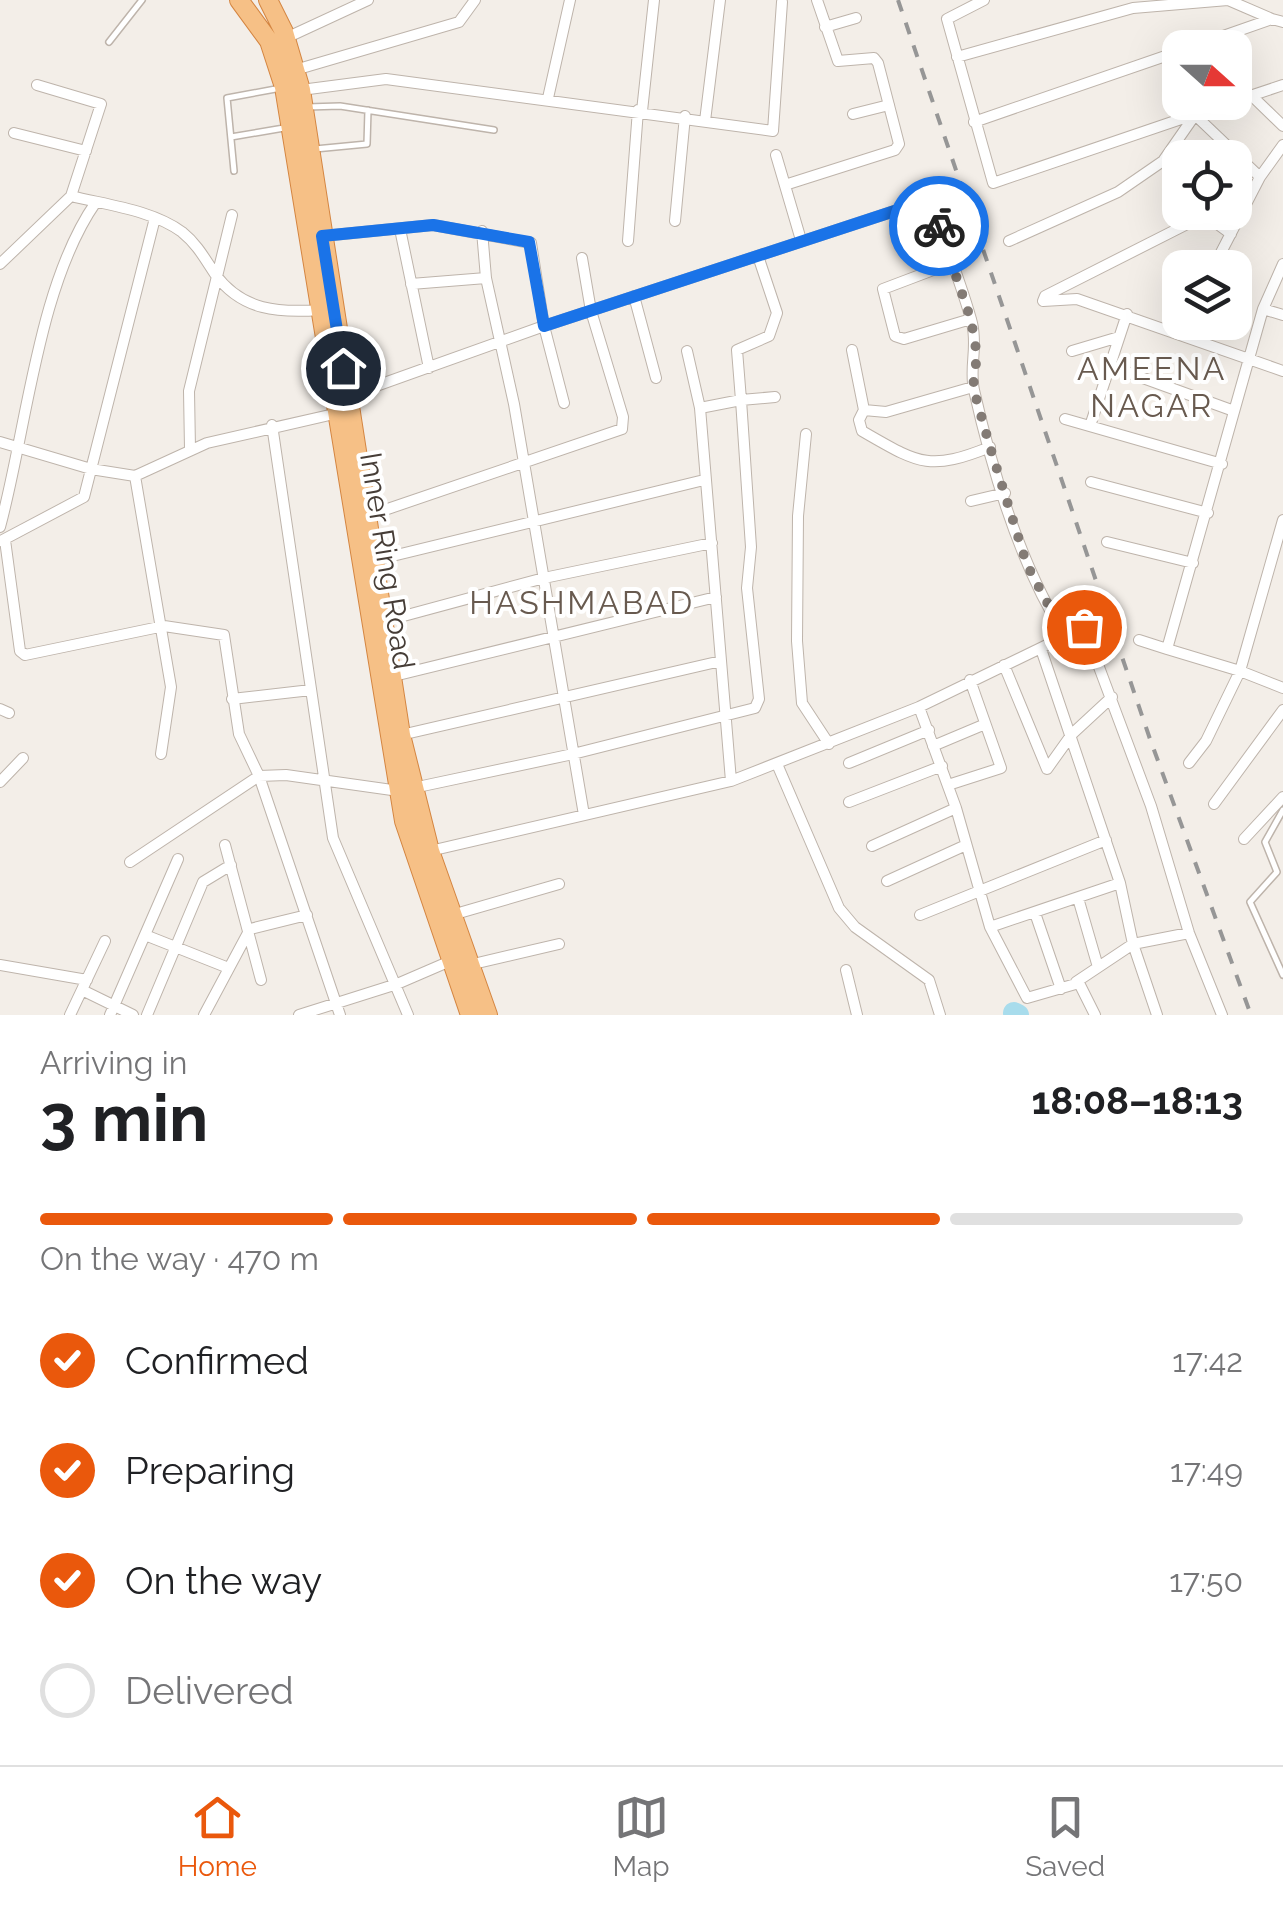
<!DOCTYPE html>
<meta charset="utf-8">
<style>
body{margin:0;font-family:Raleway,sans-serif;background:#f6f6f6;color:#202124;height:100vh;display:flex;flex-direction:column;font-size:38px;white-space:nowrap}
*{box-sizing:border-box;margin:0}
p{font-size:32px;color:#757577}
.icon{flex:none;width:55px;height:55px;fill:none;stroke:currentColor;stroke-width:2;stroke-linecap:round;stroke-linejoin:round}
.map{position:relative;height:1015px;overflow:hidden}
.side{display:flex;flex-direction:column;background:#fff;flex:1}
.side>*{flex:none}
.needle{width:65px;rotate:111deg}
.buttons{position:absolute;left:1162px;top:30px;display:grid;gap:20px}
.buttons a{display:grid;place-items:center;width:90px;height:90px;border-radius:20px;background:#fff;box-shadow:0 10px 40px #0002;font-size:50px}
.pin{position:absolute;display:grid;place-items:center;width:85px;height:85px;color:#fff;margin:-42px;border:5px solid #fff;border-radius:50%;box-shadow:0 2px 10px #0007}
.courier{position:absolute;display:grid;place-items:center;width:100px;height:100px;margin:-50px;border:8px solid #1a73e8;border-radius:50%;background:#fff;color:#222;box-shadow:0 2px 12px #0007}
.summary em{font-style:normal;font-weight:700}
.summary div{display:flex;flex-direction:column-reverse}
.summary{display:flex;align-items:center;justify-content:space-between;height:170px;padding:0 40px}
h1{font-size:65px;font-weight:700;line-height:75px}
.bar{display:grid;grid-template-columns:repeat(4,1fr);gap:15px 10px;align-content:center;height:120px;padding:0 40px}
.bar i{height:12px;border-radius:8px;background:#e0e0e0}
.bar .selected{background:#ea580c}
.bar p{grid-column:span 4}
ol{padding:0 40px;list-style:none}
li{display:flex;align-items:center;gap:30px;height:110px}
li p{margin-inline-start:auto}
li .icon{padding:10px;border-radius:50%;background:#ea580c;color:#fff;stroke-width:4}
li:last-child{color:#757577}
li i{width:55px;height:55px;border:5px solid #e0e0e0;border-radius:50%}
.tabs{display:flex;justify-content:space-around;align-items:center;height:140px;border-top:2px solid #e0e0e0;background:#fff;font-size:28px;color:#757577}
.tabs a{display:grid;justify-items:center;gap:5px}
.tabs .selected{color:#ea580c}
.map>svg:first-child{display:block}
</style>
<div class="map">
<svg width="1283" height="1015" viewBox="0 0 1283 1015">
<rect width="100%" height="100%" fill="#f3eee8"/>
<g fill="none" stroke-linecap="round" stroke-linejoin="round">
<path stroke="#a8dcec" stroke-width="22" d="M1014,1013l4,2"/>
<g stroke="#beb4ab" stroke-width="8">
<path id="service" d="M109,42l33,-42
M307,107l33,-1 154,24
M231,137l53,-9
M315,149l52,-5 1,-34
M234,171l-7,-73 54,-10
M1283,810l-18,32 12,30 -27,30 33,73"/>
</g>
<g stroke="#beb4ab" stroke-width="12">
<path id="minor" d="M984,0l-37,19 46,164 238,-81
M825,27l31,-9
M286,38l82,-38
M1189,48l83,-29 11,3
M957,57l176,-49 95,-8 44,19
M295,70l164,-48 16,-22
M37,85l64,19 -30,92
M301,90l85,-11 387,52 9,-129
M1251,95l32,31
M548,98l22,-98
M1235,101l48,-16
M642,111l12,-111
M853,114l36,-9
M705,121l15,-121
M974,122l206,-71
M14,133l72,18
M776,155l25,85
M788,184l107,-34 4,-6 -21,-81 -4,-5 -36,3 -21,-61
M675,221l10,-105
M400,229l29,139
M482,231l4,47 28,126 70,411
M1231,234l-26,-19 -160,81 -2,5 34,-2 206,72
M323,236l110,-11 98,18 13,83 20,77
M628,241l10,-131
M1009,241l109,-49 45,-31 32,-46 65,62
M0,264l71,-68c36,9 81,14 111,36 15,12 23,27 33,42 27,37 64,39 105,36
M949,264l-66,25 12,47 9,3 67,-20
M1213,268l47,-91 23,-32
M411,284l75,-6
M634,296l22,82
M1263,309l20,6
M852,350l12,60 -5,10 3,11c56,32 66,41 128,16
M687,351l13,57 41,-8 -4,-50 32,-14 8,-23 -19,-57
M1072,351l47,-14
M1110,366l124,45
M348,396l196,-70 387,-127c12,42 30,82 41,124 6,25 -3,44 2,67 18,80 46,175 90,244
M700,408l31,373
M864,410l22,2 87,-25
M1065,419l157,45
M1091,423l36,-109
M272,425l61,413 75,177
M806,434l-8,82 -1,125 5,62 27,41
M0,442l91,27 44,7 72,-33 127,-29
M190,449l-1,-58 43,-176
M135,476l36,211 -10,67
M1091,482l117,31
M971,501l34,-8
M370,515l252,-86 1,-12 -32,-106 -9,-53
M1283,520l-43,151 43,17
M0,527c27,-100 38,-242 96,-325
M5,540l15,111 5,4 139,-29 60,9 15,99 20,42 81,239
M1,541l83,-44 71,-279
M1107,542l86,21
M376,560l328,-80
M385,621l159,-43 168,-35
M1139,640l28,9
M1041,649l79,234 13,61 24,71
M1004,665l43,104 25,-35 40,-37
M394,676l322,-79
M232,699l79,-9
M919,707l37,101 34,119 37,71 52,-15 16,32
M0,709l9,4
M401,735l320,-74
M933,746l50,-21
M849,763l80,-33
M1189,763l17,-22 34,-70 -73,-22 96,-340 20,-45
M777,764l62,144 16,19 74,53 11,35
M0,782l23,-24
M948,785l53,-17 -31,-88
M413,788l160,-34 182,-46 4,-9 -12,-111 4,-41 -10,-147 34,-3
M849,802l93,-36
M1214,804l69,-94
M1244,839l39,-42
M225,845l36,135
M872,846l84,-38
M430,851l301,-70 188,-74 165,-80 67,179 38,127 33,82
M130,862l129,-86 27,-1 113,16
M887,881l79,-36
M1078,898l20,69
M1035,913l26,76
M452,915l107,-31
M920,915l186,-75
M990,927l130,-44
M145,935l81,32
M0,965l87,15
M469,965l90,-21
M846,970l11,45
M1076,982l57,-38 56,-11
M82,990l51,25
M70,1015l35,-74
M110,1015l68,-156
M147,1015l56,-133 28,-17
M204,1015l46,-86 57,-14
M299,1015l98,-31 58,-25"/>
</g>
<g stroke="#d48541" stroke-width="20">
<path id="trunk" d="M239,0l30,41 15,46 120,734 66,194
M268,0l16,32 17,58 100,645 29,116 58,164"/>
</g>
<use href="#service" stroke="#fff" stroke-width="5"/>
<use href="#minor" stroke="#fff" stroke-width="10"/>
<use href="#trunk" stroke="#f6c086" stroke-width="18"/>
<path stroke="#969696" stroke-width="4" stroke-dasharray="12 12" stroke-linecap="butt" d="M898,0l252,739 101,276"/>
</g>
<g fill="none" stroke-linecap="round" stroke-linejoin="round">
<path stroke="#837b75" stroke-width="10" stroke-dasharray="0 18" d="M939,226l32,94 6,35 -4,32 17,60 37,118 37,69 20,-7"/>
<path stroke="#1a73e8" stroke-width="12" d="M343,368l-21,-132 111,-11 96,17 15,84 387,-127 8,27"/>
</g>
<g text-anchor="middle" stroke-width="8" stroke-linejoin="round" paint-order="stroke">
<g font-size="30" fill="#463d37" stroke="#fff">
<text transform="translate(387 561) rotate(81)" y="10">Inner Ring Road</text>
</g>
<g font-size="32" letter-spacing="2.5" fill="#685a4f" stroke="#fff">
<text x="1152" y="380">AMEENA<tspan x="1152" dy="37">NAGAR</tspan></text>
<text x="582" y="614">HASHMABAD</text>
</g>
</g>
</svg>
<div class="buttons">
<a><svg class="needle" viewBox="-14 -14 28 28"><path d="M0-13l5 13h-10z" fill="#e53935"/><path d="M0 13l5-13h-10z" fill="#757577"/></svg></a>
<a><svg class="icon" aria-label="locate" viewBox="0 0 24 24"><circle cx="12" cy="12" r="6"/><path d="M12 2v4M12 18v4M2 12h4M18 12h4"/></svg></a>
<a><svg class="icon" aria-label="layers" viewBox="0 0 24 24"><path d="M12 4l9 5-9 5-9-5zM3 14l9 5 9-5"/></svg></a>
</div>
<div class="pin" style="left:1084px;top:627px;background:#ea580c"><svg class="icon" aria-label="bag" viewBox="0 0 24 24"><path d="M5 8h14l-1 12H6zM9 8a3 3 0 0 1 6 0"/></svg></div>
<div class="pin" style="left:343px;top:368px;background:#1f2937"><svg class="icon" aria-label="home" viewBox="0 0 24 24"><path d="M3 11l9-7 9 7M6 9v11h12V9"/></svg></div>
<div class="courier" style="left:939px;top:226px"><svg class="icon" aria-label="bike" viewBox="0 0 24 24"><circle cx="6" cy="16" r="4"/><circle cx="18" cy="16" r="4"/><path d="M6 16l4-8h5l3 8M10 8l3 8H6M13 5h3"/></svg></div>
</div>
<section class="side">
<div class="summary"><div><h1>3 min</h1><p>Arriving in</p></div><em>18:08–18:13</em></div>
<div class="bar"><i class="selected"></i><i class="selected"></i><i class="selected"></i><i></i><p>On the way · 470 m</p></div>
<ol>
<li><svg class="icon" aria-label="check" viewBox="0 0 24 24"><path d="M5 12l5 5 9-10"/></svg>Confirmed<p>17:42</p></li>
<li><svg class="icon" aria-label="check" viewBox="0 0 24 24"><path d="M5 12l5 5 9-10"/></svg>Preparing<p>17:49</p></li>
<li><svg class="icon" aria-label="check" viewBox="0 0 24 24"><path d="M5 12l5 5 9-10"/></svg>On the way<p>17:50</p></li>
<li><i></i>Delivered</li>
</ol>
</section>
<nav class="tabs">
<a class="selected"><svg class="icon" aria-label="home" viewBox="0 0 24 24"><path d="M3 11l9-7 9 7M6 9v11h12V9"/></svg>Home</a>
<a><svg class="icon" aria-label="map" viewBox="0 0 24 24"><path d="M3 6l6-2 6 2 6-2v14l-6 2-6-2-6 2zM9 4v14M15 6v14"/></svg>Map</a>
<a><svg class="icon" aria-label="saved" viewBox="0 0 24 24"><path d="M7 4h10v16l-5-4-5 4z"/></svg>Saved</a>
</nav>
